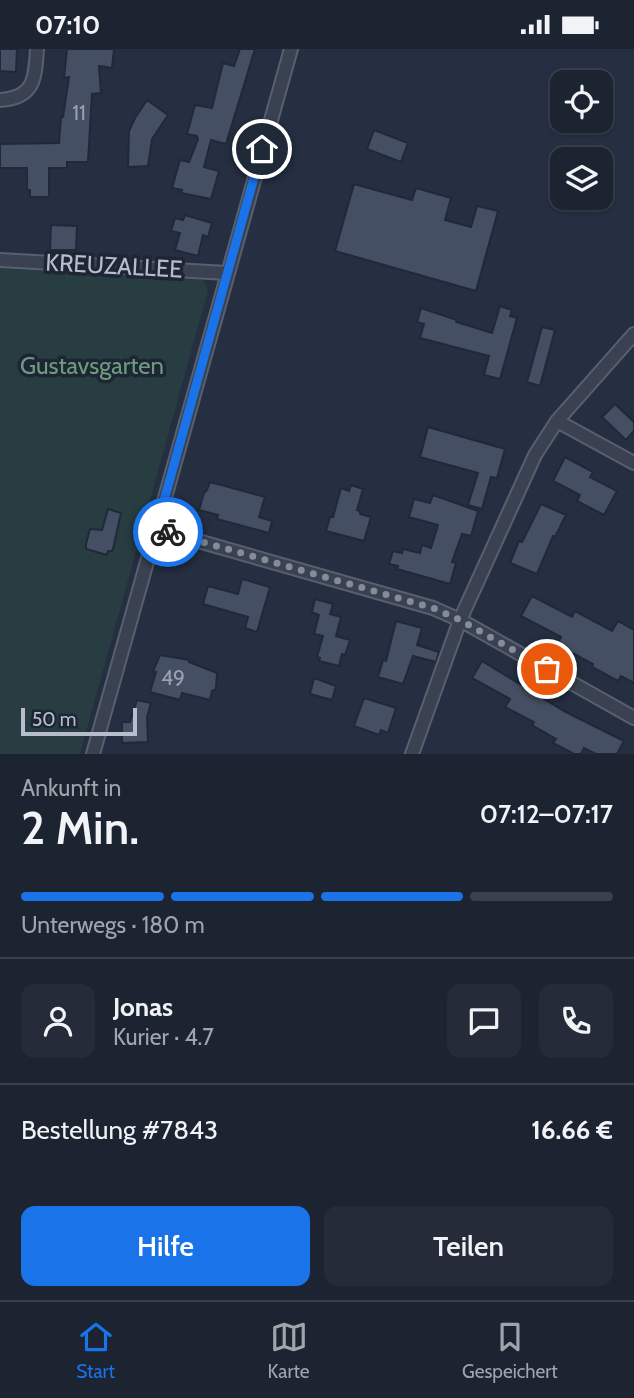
<!DOCTYPE html>
<html lang="de">
<meta charset="utf-8">
<style>
body{margin:0;font-family:Cabin,sans-serif;background:#252b39;color:#f1f3f6;height:100vh;display:flex;flex-direction:column;font-size:26px;white-space:nowrap}
*{box-sizing:border-box;margin:0}
p{font-size:23px;color:#a0a4ab}
.icon{flex:none;width:38px;height:38px;fill:none;stroke:currentColor;stroke-width:2;stroke-linecap:round;stroke-linejoin:round}
.map{position:relative;height:705px;overflow:hidden}
.details{display:flex;flex-direction:column;background:#1c2331;flex:1}
.details>*{flex:none}
.buttons{position:absolute;left:550px;top:21px;display:grid;gap:14px}
.buttons a{display:grid;place-items:center;width:63px;height:63px;border-radius:14px;background:#1c2331;box-shadow:0 2px 5px #0004,0 0 0 2px #3a404d;font-size:35px}
.scale{position:absolute;left:21px;bottom:18px;width:116px;box-sizing:border-box;padding-left:7px;border:4px solid #b7bdcb;border-top:0;font-size:19px;line-height:24px;white-space:nowrap;color:#b7bdcb;-webkit-text-stroke:5px #1e2636;paint-order:stroke}
.pin{position:absolute;display:grid;place-items:center;width:60px;height:60px;color:#fff;margin:-30px;border:4px solid #fff;border-radius:50%;box-shadow:0 2px 7px #0007}
.courier{position:absolute;display:grid;place-items:center;width:70px;height:70px;margin:-35px;border:5px solid #1a73e8;border-radius:50%;background:#fff;color:#222;box-shadow:0 2px 9px #0007}
.summary em{font-style:normal;font-weight:600}
.summary div{display:flex;flex-direction:column-reverse}
.summary{display:flex;align-items:center;justify-content:space-between;height:119px;padding:0 21px}
h1{font-size:46px;font-weight:600;line-height:52px}
.bar{display:grid;grid-template-columns:repeat(4,1fr);gap:10px 7px;align-content:center;height:84px;padding:0 21px}
.bar i{height:9px;border-radius:5px;background:#3a404d}
.bar .current{background:#1a73e8}
.bar p{grid-column:span 4}
.line{display:flex;align-items:center;gap:18px;padding:0 21px;border-top:2px solid #3a404d}
.line div{flex:1}
.round{display:grid;place-items:center;flex:none;width:74px;height:74px;border-radius:14px;background:#252b39}
.primary-button{display:flex;gap:14px;margin-top:auto;padding:14px 21px}
.primary-button a{flex:1;height:80px;border-radius:14px;background:#1a73e8;color:#fff;font-size:28px;font-weight:600;line-height:80px;text-align:center}
.primary-button a+a{background:#252b39;color:#f1f3f6}
.status{display:flex;justify-content:space-between;align-items:center;height:49px;padding:0 35px;background:#1c2331;direction:ltr}
.status svg{height:19px;fill:currentColor}
.dock{display:flex;justify-content:space-around;align-items:center;height:98px;border-top:2px solid #3a404d;background:#1c2331;font-size:19px;color:#a0a4ab}
.dock a{display:grid;justify-items:center;gap:4px}
.dock .current{color:#1a73e8}
.map>svg:first-child{display:block}
</style>
<div class="status"><b>07:10</b><svg viewBox="0 0 49 12"><path d="M0 12V9h3v3zM5 12V6h3v6zM10 12V3h3v9zM15 12V0h3v12zM26 1h20v11H26zM47 4h2v5h-2z"/></svg></div>
<div class="map">
<svg width="634" height="705" viewBox="0 0 634 705">
<rect width="100%" height="100%" fill="#252f41"/>
<path fill="#283d42" d="M0,219l203,12 5,10 -128,464h-80z"/>
<path fill="#444f63" stroke="#212838" stroke-width="2" d="M0,0h17l-1,23 -16,-1z
M67,0h47l-2,19 -13,-2 2,27 -9,1 -4,68h-21v6h-18v29h-19v-7h-3v-22h-27v-24l59,-1 2,-26h2l6,-40 -5,1z
M240,0h15l-29,95 -15,-4 -7,27 15,4 -8,28 -30,-6 1,-3 -10,-2 8,-28 9,2 9,-23 -1,-3 -10,-2 8,-29 17,3 11,-45 11,3z
M147,51l21,15 -16,24 -4,27 -20,1 1,-36 6,-13z
M374,81l34,13 -7,19 -34,-13z
M354,135l58,16 4,-12 35,10 -6,22 26,7 6,-21 21,5 -22,80 -141,-40z
M185,166l27,8 -4,14 -5,-2 -5,21 -23,-6 5,-17 -9,-2 4,-13 8,2z
M51,176l26,1 -1,24h-26z
M500,257l12,4 -2,6 7,2 -17,61 -16,-4 5,-19 -69,-18 4,-14 -7,-2 4,-14 36,12 -1,2 36,11z
M542,278l13,3 -15,56 -13,-4z
M615,355l19,18v9l-8,9 -24,-23z
M428,378l77,22 -8,29 -6,-1 -9,32 -14,-4 10,-32 -58,-16z
M565,408l28,15 -3,5 27,14 -13,24 -27,-14 3,-6 -27,-14z
M210,433l55,15 -6,20 13,4 -3,12 -52,-14 1,-4 -19,-5 5,-17 3,-3z
M351,436l12,4 -6,21 3,1v3l11,3 -7,24 -38,-10 4,-14h3l8,-29 8,3z
M433,446l45,16 -7,25 -9,-2 -10,28 4,1 -6,21 -53,-15 1,-3 -9,-2 4,-13 9,2 1,-4 17,4 2,-8 9,3 7,-23 -29,-8 5,-18 16,4z
M541,455l25,11 -11,22 -2,-1 -16,38 -27,-11 9,-22 3,1z
M108,460l13,4 -8,36 -1,2h-4l-1,4 -21,-6v-5l4,-15 12,1z
M242,530l28,8 -13,45 -12,-4 3,-11 -45,-13 5,-18 30,8z
M532,547l40,21 3,-6 37,20 6,-10 16,9v53l-13,-7 -3,5 -26,-14 1,-3 -36,-19 4,-8 -40,-21z
M315,550l18,5 -3,10 11,3 -5,19 14,4 -5,15 -3,-1 -3,12 -20,-5 1,-3 -3,-1 6,-21 -9,-2 5,-19 -7,-3z
M396,572l26,7 -5,17 22,7 -3,10 -23,-6 -10,28 -25,-7 5,-17 3,1z
M160,606l29,5v2l28,11 -1,16 -4,2 -2,9 -28,-7 -2,7 -30,-8 6,-20 -3,-1z
M482,612l82,50 60,30 -7,13h-21l-12,-6 -3,6h-7l-21,-11 3,-4 -24,-14 2,-3 -29,-15 5,-8 -38,-21z
M314,629l22,8 -4,14 -22,-6z
M364,649l32,10 -8,25 -7,-3 -2,5 -25,-9z
M137,651l14,3 -4,14 1,25 -26,1v-21h8z"/>
<g fill="none" stroke-linecap="round" stroke-linejoin="round">
<g stroke="#585f6e" stroke-width="16">
<path id="street" d="M0,51c35,-2 35,-22 37,-51
M0,211l227,13
M557,372l77,42
M156,480l277,79 27,12 174,98
M93,705l198,-705
M412,705l48,-134 75,-165 22,-34 77,-87"/>
</g>
<use href="#street" stroke="#3a4251" stroke-width="12"/>
</g>
<g fill="none" stroke-linecap="round" stroke-linejoin="round">
<path stroke="#848b9b" stroke-width="7" stroke-dasharray="0 12.6" d="M168,483l265,76 27,12 87,49"/>
<path stroke="#1a73e8" stroke-width="9" d="M168,483l-12,-3 106,-380"/>
</g>
<g text-anchor="middle" stroke-width="7" stroke-linejoin="round" paint-order="stroke">
<g font-size="21" fill="#9aa2b1">
<text x="79" y="71">11</text>
<text x="173" y="636">49</text>
</g>
<g font-size="24" fill="#b7bdcb" stroke="#1e2636">
<text transform="translate(114 217) rotate(3)" y="8">KREUZALLEE</text>
</g>
<g font-size="24" fill="#6d9c7c" stroke="#1e2636">
<text x="92" y="325">Gustavsgarten</text>
</g>
</g>
</svg>
<div class="buttons">
<a><svg class="icon" aria-label="locate" viewBox="0 0 24 24"><circle cx="12" cy="12" r="6"/><path d="M12 2v4M12 18v4M2 12h4M18 12h4"/></svg></a>
<a><svg class="icon" aria-label="layers" viewBox="0 0 24 24"><path d="M12 4l9 5-9 5-9-5zM3 14l9 5 9-5"/></svg></a>
</div>
<div class="scale">50 m</div>
<div class="pin" style="left:547px;top:620px;background:#ea580c"><svg class="icon" aria-label="bag" viewBox="0 0 24 24"><path d="M5 8h14l-1 12H6zM9 8a3 3 0 0 1 6 0"/></svg></div>
<div class="pin" style="left:262px;top:100px;background:#1f2937"><svg class="icon" aria-label="home" viewBox="0 0 24 24"><path d="M3 11l9-7 9 7M6 9v11h12V9"/></svg></div>
<div class="courier" style="left:168px;top:483px"><svg class="icon" aria-label="bike" viewBox="0 0 24 24"><circle cx="6" cy="16" r="4"/><circle cx="18" cy="16" r="4"/><path d="M6 16l4-8h5l3 8M10 8l3 8H6M13 5h3"/></svg></div>
</div>
<section class="details">
<div class="summary"><div><h1>2 Min.</h1><p>Ankunft in</p></div><em>07:12–07:17</em></div>
<div class="bar"><i class="current"></i><i class="current"></i><i class="current"></i><i></i><p>Unterwegs · 180 m</p></div>
<div class="line" style="height:126px"><a class="round"><svg class="icon" aria-label="person" viewBox="0 0 24 24"><circle cx="12" cy="8" r="4"/><path d="M4 21q1-7 8-7t8 7"/></svg></a><div><b>Jonas</b><p>Kurier · 4.7</p></div><a class="round"><svg class="icon" aria-label="chat" viewBox="0 0 24 24"><path d="M4 5h16v11H9l-5 4z"/></svg></a><a class="round"><svg class="icon" aria-label="phone" viewBox="0 0 24 24"><path d="M5 4h4l2 5-3 2q2 4 5 5l2-3 5 2v4C11 20 4 13 5 4z"/></svg></a></div>
<div class="line" style="height:91px"><div>Bestellung #7843</div><b>16.66 €</b></div>
<div class="primary-button"><a>Hilfe</a><a>Teilen</a></div>
</section>
<nav class="dock">
<a class="current"><svg class="icon" aria-label="home" viewBox="0 0 24 24"><path d="M3 11l9-7 9 7M6 9v11h12V9"/></svg>Start</a>
<a><svg class="icon" aria-label="map" viewBox="0 0 24 24"><path d="M3 6l6-2 6 2 6-2v14l-6 2-6-2-6 2zM9 4v14M15 6v14"/></svg>Karte</a>
<a><svg class="icon" aria-label="saved" viewBox="0 0 24 24"><path d="M7 4h10v16l-5-4-5 4z"/></svg>Gespeichert</a>
</nav>
